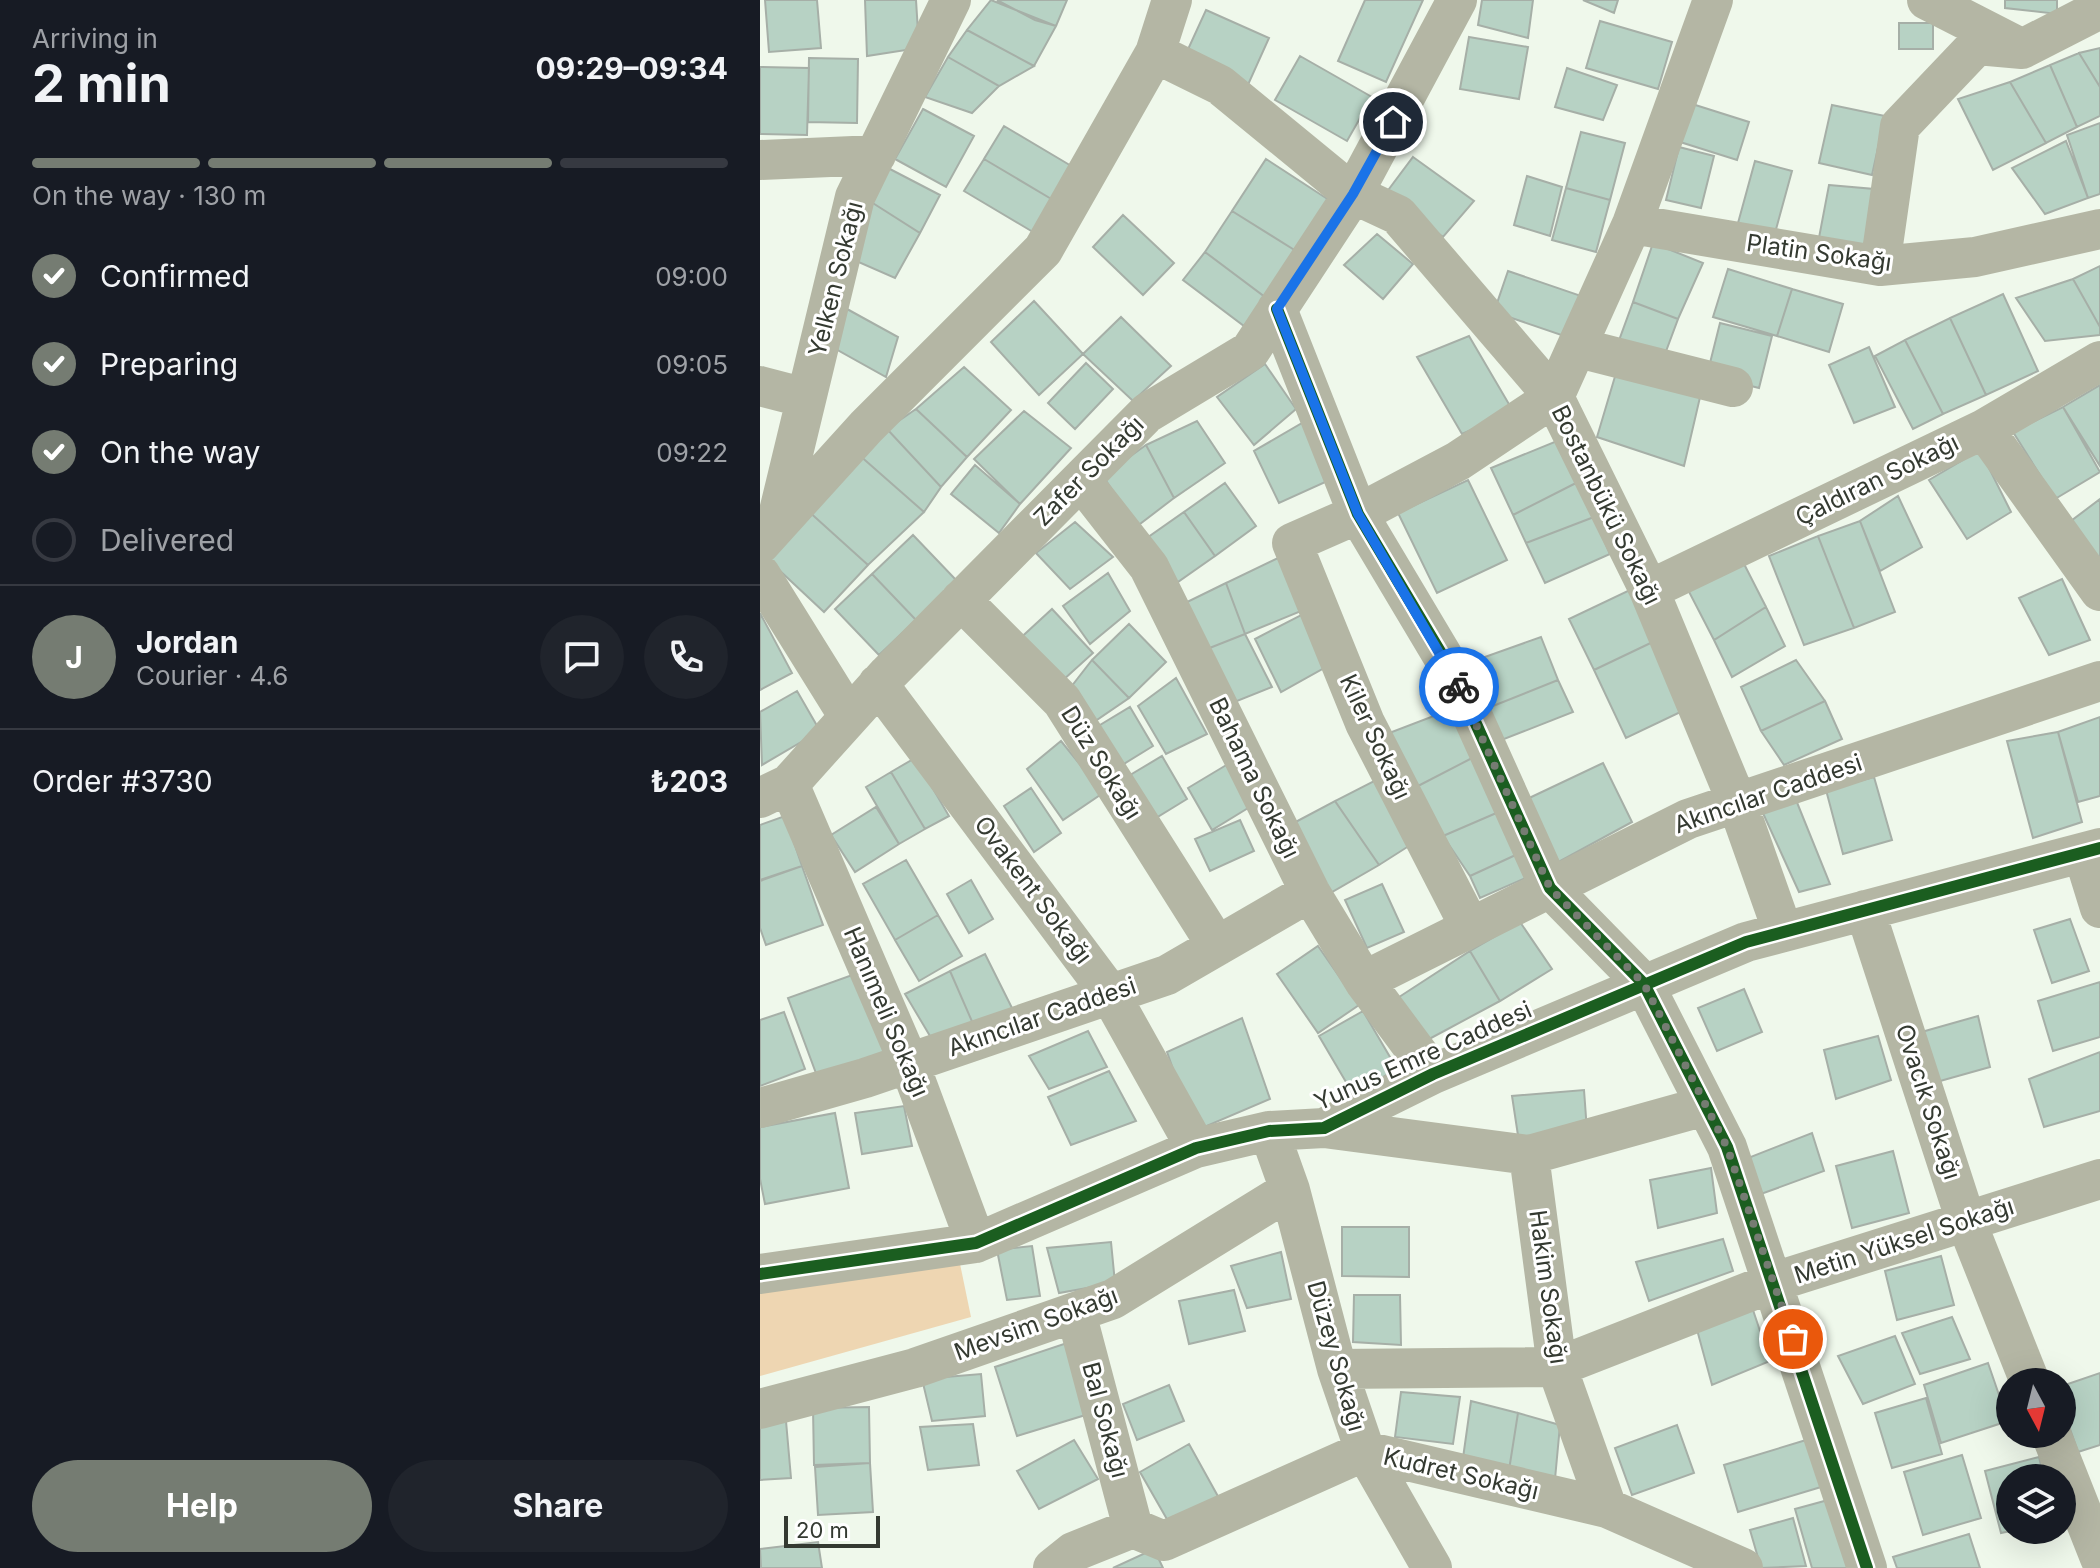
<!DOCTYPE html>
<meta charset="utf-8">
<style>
body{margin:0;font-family:Inter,sans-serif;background:#20242c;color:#f1f3f6;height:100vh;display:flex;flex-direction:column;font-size:30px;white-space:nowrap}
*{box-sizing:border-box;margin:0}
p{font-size:26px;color:#9ea1a6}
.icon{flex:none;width:44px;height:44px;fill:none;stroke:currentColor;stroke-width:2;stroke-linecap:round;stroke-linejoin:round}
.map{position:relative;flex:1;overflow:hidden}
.sheet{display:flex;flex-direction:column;background:#171b24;width:760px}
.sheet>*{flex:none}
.needle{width:52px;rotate:173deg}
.fabs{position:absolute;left:1236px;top:1368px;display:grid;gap:16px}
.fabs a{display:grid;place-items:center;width:80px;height:80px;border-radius:50%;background:#171b24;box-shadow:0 8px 32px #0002;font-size:40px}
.scale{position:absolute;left:24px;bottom:20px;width:96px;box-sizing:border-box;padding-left:8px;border:4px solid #343a31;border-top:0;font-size:22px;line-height:28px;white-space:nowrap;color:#343a31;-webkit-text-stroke:6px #fff;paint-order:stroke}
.pin{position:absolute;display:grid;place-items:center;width:68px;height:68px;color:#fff;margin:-34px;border:4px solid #fff;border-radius:50%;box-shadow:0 2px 8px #0007}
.courier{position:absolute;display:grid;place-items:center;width:80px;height:80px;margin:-40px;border:6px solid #1a73e8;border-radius:50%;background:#fff;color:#222;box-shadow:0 2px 10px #0007}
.summary em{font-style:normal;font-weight:700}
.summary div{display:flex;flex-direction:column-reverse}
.summary{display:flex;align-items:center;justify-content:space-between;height:136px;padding:0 32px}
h1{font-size:52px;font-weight:700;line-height:60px}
.bar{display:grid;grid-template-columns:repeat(4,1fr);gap:12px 8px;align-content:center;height:96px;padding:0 32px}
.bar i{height:10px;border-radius:6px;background:#363941}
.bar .on{background:#757c72}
.bar p{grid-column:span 4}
.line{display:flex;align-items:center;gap:20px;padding:0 32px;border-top:2px solid #363941}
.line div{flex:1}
.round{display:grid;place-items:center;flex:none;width:84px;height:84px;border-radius:42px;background:#20242c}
ol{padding:0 32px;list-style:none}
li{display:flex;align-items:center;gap:24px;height:88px}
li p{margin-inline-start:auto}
li .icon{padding:8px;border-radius:50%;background:#757c72;color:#fff;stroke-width:4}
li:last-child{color:#9ea1a6}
li i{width:44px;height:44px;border:4px solid #363941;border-radius:50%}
.cta{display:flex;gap:16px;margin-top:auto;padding:16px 32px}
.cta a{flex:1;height:92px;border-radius:48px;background:#757c72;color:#fff;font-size:32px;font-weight:700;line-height:92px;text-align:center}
.cta a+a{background:#20242c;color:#f1f3f6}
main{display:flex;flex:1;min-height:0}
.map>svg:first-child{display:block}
</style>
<main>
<section class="sheet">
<div class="summary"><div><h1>2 min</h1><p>Arriving in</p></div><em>09:29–09:34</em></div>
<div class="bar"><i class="on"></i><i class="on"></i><i class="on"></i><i></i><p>On the way · 130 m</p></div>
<ol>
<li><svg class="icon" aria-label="check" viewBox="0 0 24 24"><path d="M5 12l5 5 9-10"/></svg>Confirmed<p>09:00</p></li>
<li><svg class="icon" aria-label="check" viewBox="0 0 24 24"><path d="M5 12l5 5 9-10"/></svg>Preparing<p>09:05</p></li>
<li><svg class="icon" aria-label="check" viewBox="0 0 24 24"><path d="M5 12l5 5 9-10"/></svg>On the way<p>09:22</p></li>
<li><i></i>Delivered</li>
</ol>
<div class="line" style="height:144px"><b class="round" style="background:#757c72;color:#fff">J</b><div><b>Jordan</b><p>Courier · 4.6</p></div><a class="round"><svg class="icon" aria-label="chat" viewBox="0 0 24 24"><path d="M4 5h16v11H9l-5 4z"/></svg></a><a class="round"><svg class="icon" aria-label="phone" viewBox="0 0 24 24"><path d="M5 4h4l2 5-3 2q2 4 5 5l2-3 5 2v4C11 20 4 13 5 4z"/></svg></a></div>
<div class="line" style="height:104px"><div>Order #3730</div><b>₺203</b></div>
<div class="cta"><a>Help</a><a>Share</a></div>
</section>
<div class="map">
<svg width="1340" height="1568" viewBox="0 0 1340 1568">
<rect width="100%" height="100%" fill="#eff8eb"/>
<path fill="#eed6b2" d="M199,1259l12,58 -211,59v-90z"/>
<path fill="#b7d2c4" stroke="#a6afa7" stroke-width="2" d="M5,0h52l4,48 -52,4z
M105,0h51l3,48 -52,8z
M231,0l65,26 -22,40 -67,-36z
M237,0h70l-11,26 -21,-6z
M605,0h58l-37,82 -48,-21z
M722,0h51l-5,38 -50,-13z
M823,0h35l-4,13z
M1245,0h52v14l-52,-6z
M446,10l63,28 -22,49 -63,-29z
M840,21l72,21 -14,47 -72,-21z
M1139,23h34v26h-34z
M207,30l67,36 -35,20 -51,-29z
M709,37l59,10 -9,52 -59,-10z
M1340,48v39l-21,-34z
M1319,53l21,34v29l-23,11 -27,-62z
M540,56l72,41 -25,44 -72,-41z
M188,57l51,29 -27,27 -47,-16z
M49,58l49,1 -1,64 -49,-1z
M1290,65l27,62 -31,16 -36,-61z
M0,67l49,1 -2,67 -47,-1z
M807,68l50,17 -14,35 -48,-13z
M1250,82l36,61 -53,27 -35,-71z
M929,103l60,19 -12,38 -60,-19z
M1072,105l53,11 -13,59 -53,-12z
M163,109l51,27 -28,51 -51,-28z
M1340,123v71l-12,4 -21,-63z
M244,126l69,41 -20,33 -69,-41z
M821,132l44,11 -15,57 -44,-12z
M1306,141l22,57 -43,16 -33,-46z
M919,147l35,9 -13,52 -35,-8z
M653,157l61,44 -31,36 -57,-44z
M224,159l69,41 -20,32 -69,-41z
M506,159l63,41 -33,51 -64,-40z
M995,161l37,10 -17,62 -37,-10z
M126,167l54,28 -20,38 -52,-33z
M767,176l35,11 -12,49 -36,-11z
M1069,185l45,4 -11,63 -45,-9z
M806,188l44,12 -14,52 -44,-12z
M108,200l52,33 -25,45 -48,-21z
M472,211l64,40 -31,46 -60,-45z
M363,215l51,48 -31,32 -50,-48z
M617,234l36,30 -30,35 -39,-34z
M893,243l50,20 -25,56 -45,-17z
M445,252l60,45 -21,29 -61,-46z
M1340,266v61l-27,-48z
M968,269l64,20 -15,47 -64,-19z
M748,271l82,28 -14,41 -82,-28z
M1313,279l27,48v8l-55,6 -29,-43z
M1032,289l51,15 -14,48 -52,-16z
M1243,294l35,77 -52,24 -36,-77z
M274,301l49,53 -44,41 -48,-53z
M873,302l45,17 -16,43 -45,-16z
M87,309l51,28 -12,40 -52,-29z
M361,317l50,49 -38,35 -50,-47z
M1190,318l36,77 -43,19 -38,-74z
M960,323l52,13 -13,52 -52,-13z
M709,336l44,75 -51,23 -45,-77z
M1145,340l38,74 -30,15 -38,-73z
M1109,347l26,60 -41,16 -25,-58z
M326,363l27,26 -38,40 -27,-26z
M859,363l82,30 -17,73 -87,-29z
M505,364l31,45 -42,36 -37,-48z
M204,367l47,43 -44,47 -51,-48z
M1340,385v81l-37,-59z
M1303,407l37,65 -45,27 -42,-67z
M156,409l51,48 -26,30 -54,-58z
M264,411l47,37 -51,56 -46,-45z
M549,419l23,60 -53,24 -25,-52z
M437,421l28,42 -51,35 -28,-53z
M127,429l54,58 -17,25 -66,-58z
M797,441l19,42 -63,32 -22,-47z
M386,445l28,53 -38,29 -33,-51z
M1220,450l31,62 -44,27 -38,-59z
M98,454l66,58 -56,53 -62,-56z
M215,465l45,39 -21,29 -48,-39z
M708,480l39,80 -70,33 -39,-80z
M465,483l31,43 -41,30 -31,-44z
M816,483l18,34 -68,26 -13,-28z
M1138,496l24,51 -42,24 -20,-50z
M1340,499v62l-33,-37z
M46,509l62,56 -44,47 -61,-57z
M424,512l31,44 -40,28 -31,-44z
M834,517l16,37 -65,29 -19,-40z
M1100,521l35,91 -41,16 -36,-92z
M315,522l38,35 -43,32 -34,-36z
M153,535l44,46 -41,39 -44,-46z
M1058,536l36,92 -50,17 -35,-89z
M522,556l24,53 -61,25 -19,-51z
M981,558l25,49 -52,33 -27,-52z
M348,573l22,38 -40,33 -27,-38z
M112,574l44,46 -37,35 -44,-46z
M1302,579l28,61 -41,15 -30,-57z
M466,583l19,51 -43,17 -19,-47z
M874,588l25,51 -65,31 -25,-51z
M1006,607l19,39 -53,31 -18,-37z
M292,609l41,44 -41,37 -38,-46z
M549,611l24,52 -52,29 -26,-53z
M0,613l32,60 -32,17z
M369,624l37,38 -37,36 -37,-38z
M485,634l27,53 -45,18 -25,-54z
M781,637l17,43 -70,28 -23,-44z
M899,639l32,68 -65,31 -32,-68z
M332,660l37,38 -44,30 -21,-32z
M1036,660l29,41 -64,30 -20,-44z
M416,678l31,56 -41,20 -28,-48z
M798,680l15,32 -74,29 -11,-33z
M37,691l23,40 -58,34 -2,-53z
M1065,701l17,38 -58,26 -23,-34z
M370,707l23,39 -39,24 -24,-39z
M692,709l24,47 -58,30 -34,-51z
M1340,717v79l-22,6 -20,-70z
M1298,732l24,90 -49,16 -26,-97z
M301,741l42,52 -40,27 -36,-51z
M402,756l25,43 -41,25 -26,-43z
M716,756l25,55 -58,25 -25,-50z
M155,758l34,58 -24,13 -34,-57z
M843,763l29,59 -79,43 -28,-65z
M468,764l25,41 -41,25 -24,-42z
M131,772l34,57 -26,15 -33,-57z
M1114,777l18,63 -49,14 -17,-64z
M618,779l34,65 -33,21 -44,-64z
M271,788l30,45 -27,19 -30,-46z
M1036,800l34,84 -31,8 -37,-81z
M575,801l44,64 -54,31 -37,-70z
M116,807l23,37 -44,28 -24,-37z
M741,811l19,42 -50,23 -27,-40z
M25,816l17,50 -42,14v-55z
M480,820l14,31 -44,20 -15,-32z
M760,853l10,23 -50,22 -10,-22z
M146,860l32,55 -43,25 -32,-56z
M42,866l21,59 -57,20 -6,-17v-47z
M211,880l22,39 -24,14 -22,-39z
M622,884l22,48 -37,16 -22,-48z
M178,915l24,41 -43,25 -24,-41z
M1310,919l19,52 -37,12 -18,-53z
M760,922l32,47 -52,32 -30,-50z
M558,946l41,59 -41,28 -41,-59z
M710,951l30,50 -82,44 -22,-46z
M225,954l28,56 -39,16 -24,-55z
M190,971l24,55 -41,15 -28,-47z
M95,974l32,85 -67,25 -32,-86z
M1340,982v55l-47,14 -15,-50z
M984,989l18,43 -45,19 -19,-43z
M603,1011l34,58 -44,25 -34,-58z
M24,1012l21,57 -45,17v-66z
M1218,1016l12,51 -57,16 -15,-50z
M482,1018l28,81 -75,32 -28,-79z
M328,1031l19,36 -58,22 -20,-33z
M1118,1036l13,44 -55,19 -12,-49z
M1340,1052v59l-56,16 -15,-48z
M349,1071l27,50 -65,24 -23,-48z
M824,1090l3,41 -68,11 -7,-46z
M144,1106l8,40 -50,8 -7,-41z
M75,1113l14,75 -84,16 -5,-25v-52z
M1052,1133l12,38 -63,23 -13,-36z
M1133,1151l16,62 -57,15 -16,-62z
M951,1168l6,45 -59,15 -8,-48z
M582,1227h67v50l-67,-1z
M963,1239l10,32 -84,30 -13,-39z
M351,1242l4,41 -56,10 -12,-45z
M272,1246l8,50 -33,4 -10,-50z
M521,1252l10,47 -44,9 -16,-42z
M1181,1256l13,49 -57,15 -12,-49z
M474,1290l11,41 -56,13 -10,-43z
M594,1295h46l1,50 -48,-3z
M992,1307l18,54 -58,24 -16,-59z
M1192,1317l18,42 -50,15 -18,-41z
M1135,1336l20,48 -52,20 -25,-48z
M307,1343l25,70 -75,23 -22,-69z
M1228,1363l20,58 -67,22 -17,-58z
M1340,1373v72l-22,7 -16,-46v-20z
M221,1374l4,42 -53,5 -10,-42z
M409,1385l15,36 -47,19 -14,-36z
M641,1392l59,5 -7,47 -58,-7z
M1166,1398l16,56 -50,14 -17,-55z
M711,1401l47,12 -9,57 -47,-5z
M109,1407l1,56 -56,2 -1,-57z
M758,1413l42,12 -5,54 -46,-9z
M26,1421l5,57 -31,2v-56z
M213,1424l6,41 -51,5 -8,-43z
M917,1425l17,48 -62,22 -17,-47z
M314,1440l24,39 -59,30 -22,-38z
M1046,1440l15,47 -83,25 -14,-47z
M429,1444l31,56 -48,28 -32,-56z
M1202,1455l19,63 -58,17 -19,-63z
M1279,1457l5,21h-34v52h5l-14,3 -16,-62z
M110,1463l3,49 -55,3 -3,-48z
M1079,1497l20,71h-47l-17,-59z
M1033,1518l13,48 -45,2 -11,-38z
M1209,1534l11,34h-83l-4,-11z
M58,1542l4,26h-61l-1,-19z
M394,1549l9,19h-50z"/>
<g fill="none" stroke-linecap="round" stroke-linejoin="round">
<path stroke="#b4b6a4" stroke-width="40" d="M1167,0l88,45
M395,53l65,32 133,109 45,21 156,182 95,193 88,212 46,130
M0,160l116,-5
M872,224l248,42 95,-9 125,-28
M1120,266l20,-140 77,-81 45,4 78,-40
M517,309l81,205 96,161 96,213 94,96 83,163 140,421
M819,348l154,39
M0,386l46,12
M1224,429l116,162
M321,480l68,87 161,325 54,89 69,93
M16,524l79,-327 96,-197
M0,544l106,-117 177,-177 112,-197 17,-53
M0,574l89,143
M889,590l335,-161 116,-68
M201,600l101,101 155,245
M118,684l232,310 86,154
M29,784l120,279 67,180
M0,798l29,-14 99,-110 259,-261 103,-62 103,-157 104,-194
M1323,853l17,55
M1105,910l101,311 64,161
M710,927l-105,-204 -73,-180 66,-29 100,-53 96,-64 78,-173 81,-224
M604,981l324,-162 412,-138
M0,1108l105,-30 302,-103 143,-83
M564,1128l205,27 176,-49
M509,1131l21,59 47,179 28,82 67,117
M769,1155l28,212 50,141
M0,1274l216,-31 220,-95 73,-17 55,-3 109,-54 313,-132 354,-94
M316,1313l57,215
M577,1369l220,-2 217,-85 326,-103
M0,1409l155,-41 198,-69 177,-109
M1291,1434l49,124
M293,1568l20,-16 60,-24 31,13 201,-90 242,57 136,60"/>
<g stroke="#fff" stroke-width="17">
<path id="cycleway" d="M517,309l81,205 96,161 96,213 94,96 83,163 140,421
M0,1274l216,-31 220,-95 73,-17 55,-3 109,-54 313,-132 354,-94"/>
</g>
<use href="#cycleway" stroke="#1b5e20" stroke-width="12"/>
</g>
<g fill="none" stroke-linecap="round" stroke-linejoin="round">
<path stroke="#757c72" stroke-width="8" stroke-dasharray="0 14.4" d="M699,687l91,201 94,96 83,163 66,192"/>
<path stroke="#1a73e8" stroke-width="10" d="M633,122l-40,72 -76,115 81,205 101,173"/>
</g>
<g text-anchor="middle" stroke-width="6" stroke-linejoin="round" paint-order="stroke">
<g font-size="24" fill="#343a31" stroke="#fff">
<text transform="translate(1059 253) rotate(8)" y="8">Platin Sokağı</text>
<text transform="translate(76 279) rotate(-76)" y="8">Yelken Sokağı</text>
<text transform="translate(329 471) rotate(-45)" y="8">Zafer Sokağı</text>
<text transform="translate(1117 480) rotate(-26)" y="8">Çaldıran Sokağı</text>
<text transform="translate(846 505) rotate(64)" y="8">Bostanbükü Sokağı</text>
<text transform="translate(615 737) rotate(65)" y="8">Kiler Sokağı</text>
<text transform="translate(341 763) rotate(58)" y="8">Düz Sokağı</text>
<text transform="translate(494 778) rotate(64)" y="8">Bahama Sokağı</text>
<text transform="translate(1008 794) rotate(-19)" y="8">Akıncılar Caddesi</text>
<text transform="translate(273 890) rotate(53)" y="8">Ovakent Sokağı</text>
<text transform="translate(126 1012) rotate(67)" y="8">Hanımeli Sokağı</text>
<text transform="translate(282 1017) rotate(-19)" y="8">Akıncılar Caddesi</text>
<text transform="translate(663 1056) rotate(-24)" y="8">Yunus Emre Caddesi</text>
<text transform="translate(1168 1102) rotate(72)" y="8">Ovacık Sokağı</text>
<text transform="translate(1144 1241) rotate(-18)" y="8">Metin Yüksel Sokağı</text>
<text transform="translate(788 1287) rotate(82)" y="8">Hakim Sokağı</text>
<text transform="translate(276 1324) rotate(-20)" y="8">Mevsim Sokağı</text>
<text transform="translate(576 1356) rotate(74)" y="8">Düzey Sokağı</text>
<text transform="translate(345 1420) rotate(75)" y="8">Bal Sokağı</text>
<text transform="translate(701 1474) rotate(13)" y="8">Kudret Sokağı</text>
</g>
</g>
</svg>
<div class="fabs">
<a><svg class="needle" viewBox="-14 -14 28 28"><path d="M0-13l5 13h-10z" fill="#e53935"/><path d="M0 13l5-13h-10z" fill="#9ea1a6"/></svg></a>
<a><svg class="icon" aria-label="layers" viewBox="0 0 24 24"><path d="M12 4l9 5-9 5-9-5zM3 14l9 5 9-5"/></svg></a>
</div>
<div class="scale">20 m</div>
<div class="pin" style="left:1033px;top:1339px;background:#ea580c"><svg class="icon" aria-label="bag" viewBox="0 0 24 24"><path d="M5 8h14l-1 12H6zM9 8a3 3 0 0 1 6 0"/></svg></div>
<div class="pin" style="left:633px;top:122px;background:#1f2937"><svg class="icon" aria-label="home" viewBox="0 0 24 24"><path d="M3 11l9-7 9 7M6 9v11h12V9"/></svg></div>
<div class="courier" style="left:699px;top:687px"><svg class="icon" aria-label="bike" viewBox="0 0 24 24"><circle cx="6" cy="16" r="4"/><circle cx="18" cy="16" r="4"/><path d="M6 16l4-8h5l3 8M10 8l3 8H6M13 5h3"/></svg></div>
</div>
</main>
